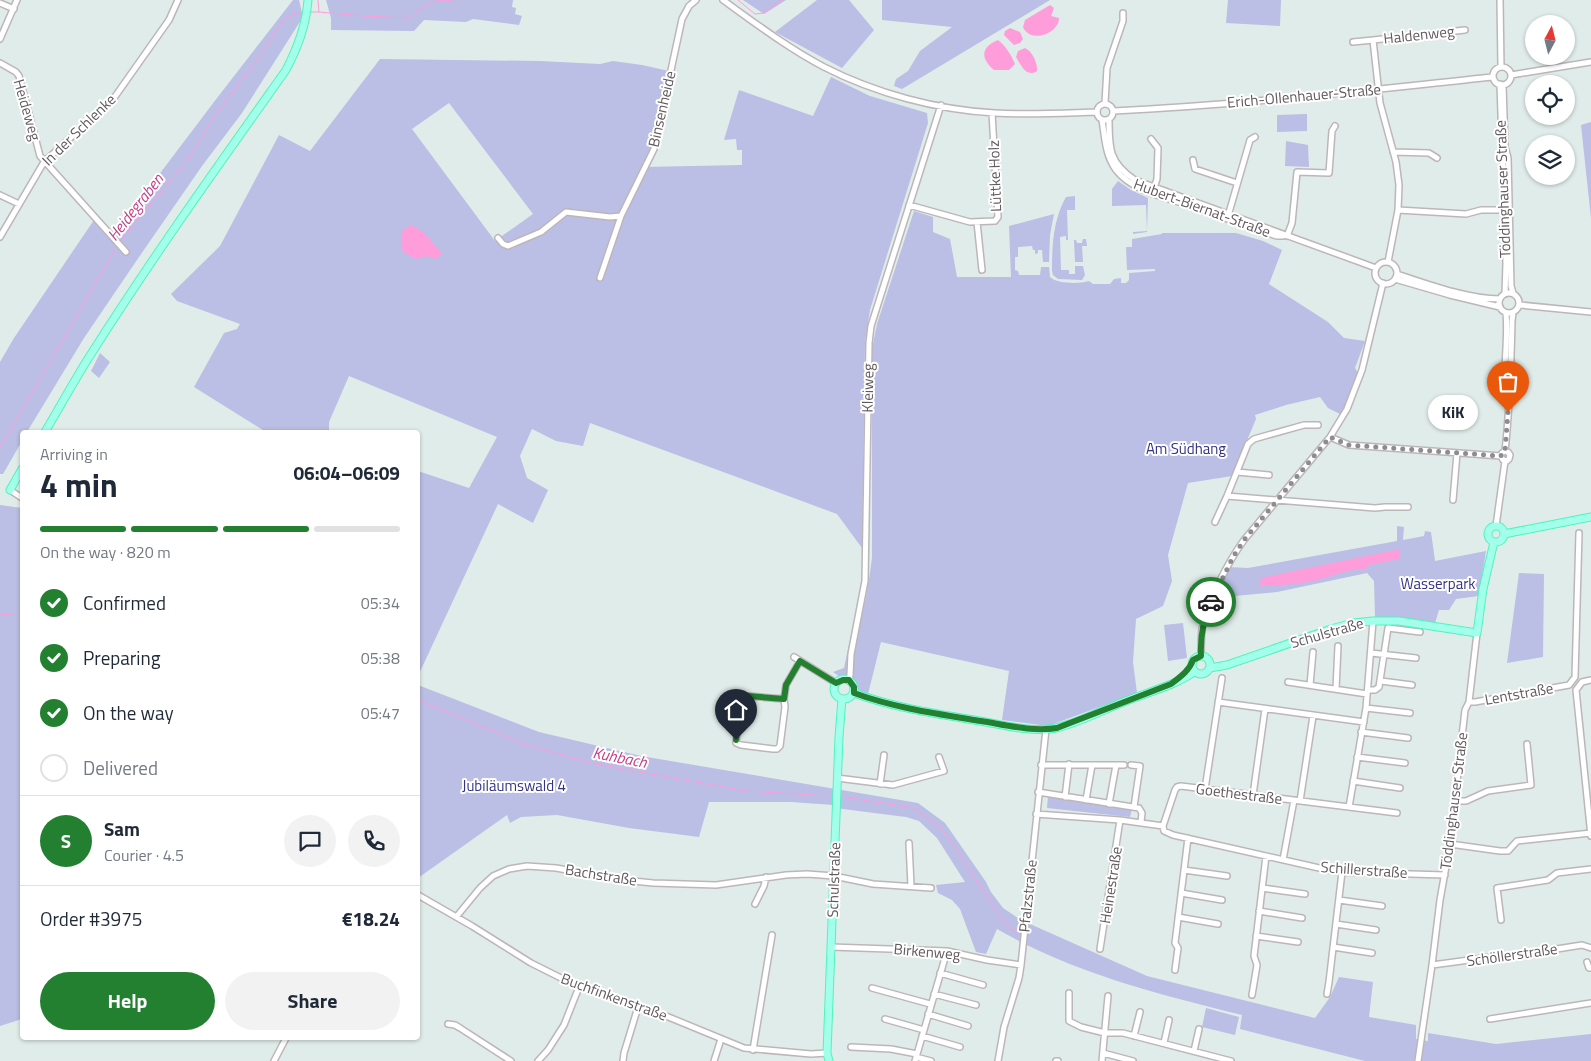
<!DOCTYPE html>
<meta charset="utf-8">
<style>
body{margin:0;font-family:"Titillium Web",sans-serif;background:#f2f2f3;color:#1f2937;height:100vh;display:flex;flex-direction:column;font-size:19px;white-space:nowrap}
*{box-sizing:border-box;margin:0}
p{font-size:16px;color:#747a83}
.icon{flex:none;width:28px;height:28px;fill:none;stroke:currentColor;stroke-width:2;stroke-linecap:round;stroke-linejoin:round}
.map{position:relative;flex:1;overflow:hidden}
.panel{position:absolute;left:20px;top:430px;width:400px;height:610px;display:flex;flex-direction:column;background:#fff;border-radius:5px;box-shadow:0 1px 4px #0004}
.panel>*{flex:none}
.needle{width:32px;rotate:7deg}
.tools{position:absolute;left:1525px;top:15px;display:grid;gap:10px}
.tools a{display:grid;place-items:center;width:50px;height:50px;border-radius:50%;background:#fff;box-shadow:0 1px 4px #0004;font-size:25px}
.pin{position:absolute;display:grid;place-items:center;width:42px;height:42px;color:#fff;margin:-51px -21px;border-radius:50% 50% 50% 0;rotate:-45deg;box-shadow:0 0 5px #0007}
.pin .icon{rotate:45deg}
.courier{position:absolute;display:grid;place-items:center;width:50px;height:50px;margin:-25px;border:4px solid #238031;border-radius:50%;background:#fff;color:#222;box-shadow:0 1px 6px #0007}
.bubble{position:absolute;height:35px;border-radius:18px;background:#fff;box-shadow:0 1px 4px #0004;font-size:16px;font-weight:700;line-height:35px;text-align:center}
.overview em{font-style:normal;font-weight:700}
.overview div{display:flex;flex-direction:column-reverse}
.overview{display:flex;align-items:center;justify-content:space-between;height:85px;padding:0 20px}
h1{font-size:32px;font-weight:700;line-height:38px}
.bar{display:grid;grid-template-columns:repeat(4,1fr);gap:8px 5px;align-content:center;height:60px;padding:0 20px}
.bar i{height:6px;border-radius:4px;background:#e0e1e3}
.bar .on{background:#238031}
.bar p{grid-column:span 4}
.line{display:flex;align-items:center;gap:12px;padding:0 20px;border-top:1px solid #e0e1e3}
.line div{flex:1}
.round{display:grid;place-items:center;flex:none;width:52px;height:52px;border-radius:26px;background:#f2f2f3}
ol{padding:0 20px;list-style:none}
li{display:flex;align-items:center;gap:15px;height:55px}
li p{margin-inline-start:auto}
li .icon{padding:5px;border-radius:50%;background:#238031;color:#fff;stroke-width:4}
li:last-child{color:#747a83}
li i{width:28px;height:28px;border:2px solid #e0e1e3;border-radius:50%}
.cta{display:flex;gap:10px;margin-top:auto;padding:10px 20px}
.cta a{flex:1;height:58px;border-radius:30px;background:#238031;color:#fff;font-size:20px;font-weight:700;line-height:58px;text-align:center}
.cta a+a{background:#f2f2f3;color:#1f2937}
.map>svg:first-child{display:block}
</style>
<div class="map">
<svg width="1591" height="1061" viewBox="0 0 1591 1061">
<rect width="100%" height="100%" fill="#e0ece9"/>
<path fill="#bbbee5" fill-rule="evenodd" d="M293,0h6l4,17 -61,96 -40,53 -63,91 -55,81 -57,94h-5v9l-19,33h-3v-112l14,-24 80,-118 17,18 106,-140z
M326,0h187l-1,7 4,1 -1,6 7,2 -3,9 -46,-6 -7,3 -42,-2 -10,11 -83,-1v-12z
M743,0h43l-22,14z
M817,0h32l25,30 -32,38 -67,-36z
M882,0h168l-148,89 -8,-3 2,-7 12,-8 12,-20 32,-24 -70,-7z
M1228,0h53l-1,26 -54,-3z
M380,59l160,2 60,3 13,-3 29,4 27,6 -15,72 -10,24 98,-2v-15h-5l-1,-11 -12,1 15,-50 74,26 18,-39 39,19 57,17 1,10 -58,187 -5,32 -3,206 -25,-34 -247,-91 -7,23 -27,-5 -24,-12 -12,27 7,22 21,12 -15,33 -35,-19 -80,172v-205l51,17 28,-51 -148,-61 -20,46v10h-33l-33,-2 -69,-43 30,-54 13,-4 3,-5 -63,-23 -6,-7 49,-48 59,-111 31,16zM449,103l84,111 -38,27 -83,-112z
M1307,114v17l-30,1v-17z
M1591,122v96l-10,-93z
M1286,141l22,4 1,22 -24,-1z
M1118,181l13,9 17,8 -1,34 -14,2v-2l14,-1 -1,-26 -34,1v-17z
M1075,196v14h-8l1,30h-2v-4l-6,1 1,33h8v4h6v-8h8l2,9 -3,5 -24,-1 -5,-4 -1,-4c0,-26 1,-51 14,-74z
M914,211l19,6v15l17,7 7,38h54l-2,-51 45,-12 -4,21 -1,27h-6l-1,-12h-4v3l-3,1v-4h-2l-1,-4 -14,1v10h-3v13l3,1 1,4h21l1,-8h8l1,10c7,7 30,7 39,4l4,3h17l4,-5 7,-1v5h5l3,-3v-7l26,-2v-2l-28,1 -1,-23h6v-8l30,-5v-1h74l27,8 19,9 -13,34 59,38 16,16 21,3 -10,27 4,7 -17,40 -14,-7 -8,-11 -34,8 -31,10 1,4 -24,57 -44,7 -20,72 4,26 -9,25 -27,13 -3,43 4,31 -89,33 -46,-6 7,-49 -128,-29 -13,52 -6,-2 -29,-20 11,-4 8,-37 5,4c7,-26 12,-51 15,-77v-209l5,-25z
M1083,239h3l1,7h-5l1,16h-8l-1,-22h2l1,3h5z
M100,353l10,9 -11,16 -8,-7z
M0,505l22,3v511l-22,7z
M1397,526l7,1 -1,13 21,-4 1,-5 6,1 4,29 51,-10 -7,45 -23,3 -7,11h-10l-4,13 -37,-6h-23l-1,-36 -7,-8 -90,19 -53,5 -1,-18 6,-12 19,1 149,-27z
M1519,573l25,1 -1,83 -36,6z
M1183,623l4,35 -19,3 -4,-36z
M418,685l121,47 102,24 277,47 27,20 41,59 5,10 12,16 15,10h4l8,6 117,52 168,42 15,-21 9,-20 34,5 -4,35 47,8v14l12,2v-8l68,11 95,-10v27h-226l-125,-32 2,-14c-84,-21 -169,-42 -245,-86l-11,25 -10,-2 -16,-43 -8,-9 -14,-7 -2,-8 29,-3 -28,-44 -18,-17 -13,-4 -71,-9 -1,-3 -43,-3h-82l-10,35 -70,-9 -72,-13 -36,2 -11,6 -3,-8 -89,63z
M1048,796l84,13 -2,8 -83,-9z
M1206,1008l33,9 -4,18 -33,-8z"/>
<path fill="#ff9dda" d="M1050,5l4,3 -3,8 8,2c0,16 -29,26 -36,9l2,-7z
M1010,28l10,4 3,7 -3,4 -6,2 -10,-10 1,-4z
M998,40c7,5 14,16 17,24l-6,6h-15c-14,-12 -13,-23 4,-30z
M1025,48c7,3 13,15 12,23 -11,7 -16,-6 -21,-14l2,-6z
M411,225l12,7 19,21 -6,6 -10,-3 -10,3 -13,-7 -2,-10 1,-11z
M1400,549l-1,10 -30,6 -3,4c-15,-1 -28,5 -42,9 -20,6 -43,8 -64,7l1,-7z"/>
<g fill="none" stroke-linecap="round" stroke-linejoin="round">
<path stroke="#ff9dda" stroke-width="1" d="M738,0l17,14 9,-1 19,-13
M309,12h10l-1,-12
M319,12l44,4 46,2c10,-8 21,-18 34,-18 5,0 11,2 17,2l2,-2
M120,241l69,-83 24,-40 51,-67 13,-22 7,-9 6,-4 13,-4
M0,448l117,-202
M0,614l22,2
M418,700l106,44 66,19 156,28 82,5
M843,797l71,11 30,23 61,93 15,10"/>
<g stroke="#bdb6b9" stroke-width="8">
<path id="minor" d="M723,0c32,23 65,48 101,67 51,26 113,43 171,46 34,2 68,0 102,-1
M1500,0l1,67
M0,3l14,6
M0,39l17,-39
M1373,40l92,-10
M1353,42l20,-2 7,63 16,59 3,23 -1,25 -10,52
M0,63l16,9 3,4 21,80 86,96
M1493 76a9 9 0 1 1 18 0a9 9 0 1 1-18 0Z
M1511,75l80,-13
M1500,84l6,179 -1,31
M1503,85l2,62 3,11 3,128 2,7
M1105,103l2,-35 16,-47v-8
M1097 112a8 8 0 1 1 16 0a8 8 0 1 1-16 0Z
M1114,111c127,-6 253,-21 379,-34
M1109,119c0,29 0,44 26,61l241,88
M1102,120c3,18 3,35 14,50 17,22 50,27 75,36 29,10 57,21 86,30h6
M1151,139l7,9 -1,31 -4,12
M1393,152l36,1 8,5
M1193,160l2,9 42,14
M0,195l19,9
M909,205l61,17 25,-1 3,-4 -6,-104
M1398,210l68,4 15,-4h22
M1228,216l22,-76 5,-3
M977,222l5,48
M1287,236l5,-13 5,-51 32,1 3,-42 3,-5
M0,237l44,-75 70,-64 55,-78 9,-20
M498,238l5,6 5,2 33,-14 25,-20 44,5 11,-1
M1375 273a11 11 0 1 1 22 0a11 11 0 1 1-22 0Z
M1397,274c30,10 71,25 103,25
M600,278l21,-62 33,-67 28,-130 7,-13 7,-6
M1395,279l55,16 50,12
M1499 303a10 10 0 1 1 20 0a10 10 0 1 1-20 0Z
M1520,305l71,7
M1506,313c3,29 -5,63 1,91
M1318,425h-14l-50,14 -6,5 -21,52 148,12 10,-1h23
M1330,437l19,8 152,11
M1505,451l3,1 2,3 -1,4 -2,2 -4,-1 -2,-4 1,-3 3,-2c5,-43 6,-87 7,-130l1,-8
M1237,472l32,3
M10,490l12,8
M1453,500l4,-47
M1215,522l12,-26
M1496,526l9,-65
M1371,653l45,5
M1201,656c0,-9 0,-18 1,-27 5,-27 26,-67 42,-89l86,-103 17,-28 15,-39 21,-87
M794,657l42,26
M1591,680l-9,2 -6,8 15,146
M849,681l1,-6 1,-21 14,-73 4,-238 2,-17 70,-221
M1381,681l31,4
M1288,682l79,12
M1310,685l3,-33
M1336,689l2,-43
M1368,690h7l4,-3 9,-59 32,4
M784,699l1,8 -5,39 -3,3h-4l-32,-4 -5,-2 5,-45 3,-2h4l36,3 2,-14 14,-24
M1218,702l146,20
M1469,702h6l94,-17 6,-8 4,-144
M1366,708l44,5
M1361,732l47,6
M1357,757l48,6
M1041,765h83
M1131,765l9,1 -6,41
M837,778l56,7 51,-14 -5,-14
M1353,781l47,7
M880,784l4,-29
M1205,789l17,-111
M1038,792l101,16 3,5 -1,9
M1253,795l12,-86
M1065,797l4,-33
M1086,800l6,-35
M1300,801l13,-85
M1455,801h11l22,-10 43,-6 -4,-41
M1109,804l7,-39
M1349,807l17,-99 7,-87
M1036,814l84,6 43,6 12,-36 2,-3 4,-1 216,27
M1163,826l1,5 9,4 155,35 14,2 103,3
M909,843l2,43
M1450,844l50,7h8l9,-10 74,-8
M1283,860l11,-60
M1184,870l43,6
M1262,888l43,6
M1181,893l41,7
M418,895l54,31 59,37 48,24 87,29 78,32 67,6 16,-1
M1339,900l43,6
M755,904l9,-18 2,-9
M1259,911l43,7
M457,916l23,-28 13,-12 16,-7 18,-3 29,2 67,12 30,3 63,2 70,-10 21,-1 27,2 39,8 58,4
M1178,917l40,7
M1501,920l-4,-32 51,-8 9,-7 34,-4
M1336,924l40,6
M1256,936l42,6
M831,947l116,4 40,9 34,5
M1333,947l39,6
M1100,949l20,-129
M1587,962l2,6h2
M1432,965l67,-9 7,1 76,-12 9,3
M1175,970l3,-22 -3,-5 13,-105
M940,973l43,12
M872,988l58,16
M1069,993v28l12,6 24,6h18l108,28
M934,994l42,11
M1327,994l2,-12 13,-110
M1252,995l5,-30 -3,-9 12,-100
M928,1014l40,12
M885,1019l39,11
M1490,1019l101,-16
M448,1024l7,1 5,3 51,33
M922,1036l38,11
M1134,1036l6,-24
M1164,1043l5,-23
M851,1047l40,2 26,5
M753,1050l19,-115
M1194,1051l5,-22
M1103,1053l30,8
M916,1057l15,4
M274,1061l12,-23
M538,1061l10,-11 16,-25 15,-38
M623,1061l1,-8 14,-46
M714,1061l7,-22
M915,1061l32,-110
M998,1061l6,-34 15,-49 2,-13 25,-236
M1056,1061h2
M1102,1061l6,-65
M1418,1061l14,-96 8,-65 10,-56 15,-134 4,-8 8,-69"/>
</g>
<g stroke="#52f3bc" stroke-width="9">
<path id="major" d="M45,432c16,-27 31,-55 48,-81 61,-96 127,-188 193,-281 12,-23 20,-44 22,-70
M10,490l12,-21
M1488 534a8 8 0 1 1 16 0a8 8 0 1 1-16 0Z
M1504,534l87,-17
M1192 665a9 9 0 1 1 18 0a9 9 0 1 1-18 0Z
M1210,668l17,-3 104,-36 22,-6 20,-2h26l78,12 6,-44 11,-47
M834 689a10 10 0 1 1 20 0a10 10 0 1 1-20 0Z
M854,693c41,15 83,21 126,28 24,4 52,12 76,7 26,-6 50,-20 75,-29 21,-8 44,-14 63,-27
M829,1061l-2,-8 12,-316 3,-38"/>
</g>
<use href="#minor" stroke="#fff" stroke-width="5"/>
<use href="#major" stroke="#a2ffea" stroke-width="7"/>
</g>
<g fill="none" stroke-linecap="round" stroke-linejoin="round">
<path stroke="#8d8c8e" stroke-width="5" stroke-dasharray="0 9" d="M1211,602l22,-45 11,-17 86,-103 19,8 152,11 1,-3 3,-2 3,-39"/>
<path stroke="#238031" stroke-width="6" d="M736,740l6,-42 2,-2h4l36,3 2,-14 14,-24 36,22 7,-3h6l5,7v6c41,15 84,21 127,28 25,4 51,11 76,7l114,-44c9,-7 18,-13 22,-24l8,-4c-1,-20 2,-36 10,-54"/>
</g>
<g text-anchor="middle" stroke-width="4" stroke-linejoin="round" paint-order="stroke">
<g font-size="15" fill="#61595d" stroke="#fff">
<text transform="translate(1419 35) rotate(-6)" y="5">Haldenweg</text>
<text transform="translate(1304 96) rotate(-5)" y="5">Erich-Ollenhauer-Straße</text>
<text transform="translate(662 109) rotate(-77)" y="5">Binsenheide</text>
<text transform="translate(27 110) rotate(74)" y="5">Heideweg</text>
<text transform="translate(79 130) rotate(-44)" y="5">In der Schlenke</text>
<text transform="translate(995 176) rotate(-92)" y="5">Lüttke Holz</text>
<text transform="translate(1503 189) rotate(-92)" y="5">Töddinghauser Straße</text>
<text transform="translate(1202 208) rotate(20)" y="5">Hubert-Biernat-Straße</text>
<text transform="translate(868 388) rotate(-89)" y="5">Kleiweg</text>
<text transform="translate(1327 633) rotate(-16)" y="5">Schulstraße</text>
<text transform="translate(1519 694) rotate(-10)" y="5">Lentstraße</text>
<text transform="translate(1239 794) rotate(7)" y="5">Goethestraße</text>
<text transform="translate(1454 801) rotate(-83)" y="5">Töddinghauser Straße</text>
<text transform="translate(1364 870) rotate(4)" y="5">Schillerstraße</text>
<text transform="translate(601 875) rotate(9)" y="5">Bachstraße</text>
<text transform="translate(834 880) rotate(-88)" y="5">Schulstraße</text>
<text transform="translate(1111 885) rotate(-81)" y="5">Heinestraße</text>
<text transform="translate(1028 896) rotate(-84)" y="5">Pfalzstraße</text>
<text transform="translate(927 952) rotate(5)" y="5">Birkenweg</text>
<text transform="translate(1512 955) rotate(-8)" y="5">Schöllerstraße</text>
<text transform="translate(614 997) rotate(20)" y="5">Buchfinkenstraße</text>
</g>
<g font-size="15" fill="#333486" stroke="#fff">
<text x="1186" y="454">Am Südhang</text>
<text x="1438" y="589">Wasserpark</text>
<text x="514" y="791">Jubiläumswald 4</text>
</g>
<g font-size="16" font-style="italic" fill="#c43f87" stroke="#fff">
<text transform="translate(135 207) rotate(-52)" y="6">Heidegraben</text>
<text transform="translate(620 757) rotate(11)" y="6">Kuhbach</text>
</g>
</g>
</svg>
<div class="tools">
<a><svg class="needle" viewBox="-14 -14 28 28"><path d="M0-13l5 13h-10z" fill="#e53935"/><path d="M0 13l5-13h-10z" fill="#747a83"/></svg></a>
<a><svg class="icon" aria-label="locate" viewBox="0 0 24 24"><circle cx="12" cy="12" r="6"/><path d="M12 2v4M12 18v4M2 12h4M18 12h4"/></svg></a>
<a><svg class="icon" aria-label="layers" viewBox="0 0 24 24"><path d="M12 4l9 5-9 5-9-5zM3 14l9 5 9-5"/></svg></a>
</div>
<div class="pin" style="left:1508px;top:412px;background:#ea580c"><svg class="icon" aria-label="bag" viewBox="0 0 24 24"><path d="M5 8h14l-1 12H6zM9 8a3 3 0 0 1 6 0"/></svg></div>
<div class="pin" style="left:736px;top:740px;background:#1f2937"><svg class="icon" aria-label="home" viewBox="0 0 24 24"><path d="M3 11l9-7 9 7M6 9v11h12V9"/></svg></div>
<div class="courier" style="left:1211px;top:602px"><svg class="icon" aria-label="car" viewBox="0 0 24 24"><path d="M5 17H2v-5l4-1 3-4h7l3 4 3 1v5h-3M9 17h6M6 11h13"/><circle cx="7" cy="17" r="2"/><circle cx="17" cy="17" r="2"/></svg></div>
<div class="bubble" style="left:1428px;top:395px;width:50px">KiK</div>
<section class="panel">
<div class="overview"><div><h1>4 min</h1><p>Arriving in</p></div><em>06:04–06:09</em></div>
<div class="bar"><i class="on"></i><i class="on"></i><i class="on"></i><i></i><p>On the way · 820 m</p></div>
<ol>
<li><svg class="icon" aria-label="check" viewBox="0 0 24 24"><path d="M5 12l5 5 9-10"/></svg>Confirmed<p>05:34</p></li>
<li><svg class="icon" aria-label="check" viewBox="0 0 24 24"><path d="M5 12l5 5 9-10"/></svg>Preparing<p>05:38</p></li>
<li><svg class="icon" aria-label="check" viewBox="0 0 24 24"><path d="M5 12l5 5 9-10"/></svg>On the way<p>05:47</p></li>
<li><i></i>Delivered</li>
</ol>
<div class="line" style="height:90px"><b class="round" style="background:#238031;color:#fff">S</b><div><b>Sam</b><p>Courier · 4.5</p></div><a class="round"><svg class="icon" aria-label="chat" viewBox="0 0 24 24"><path d="M4 5h16v11H9l-5 4z"/></svg></a><a class="round"><svg class="icon" aria-label="phone" viewBox="0 0 24 24"><path d="M5 4h4l2 5-3 2q2 4 5 5l2-3 5 2v4C11 20 4 13 5 4z"/></svg></a></div>
<div class="line" style="height:65px"><div>Order #3975</div><b>€18.24</b></div>
<div class="cta"><a>Help</a><a>Share</a></div>
</section>
</div>
